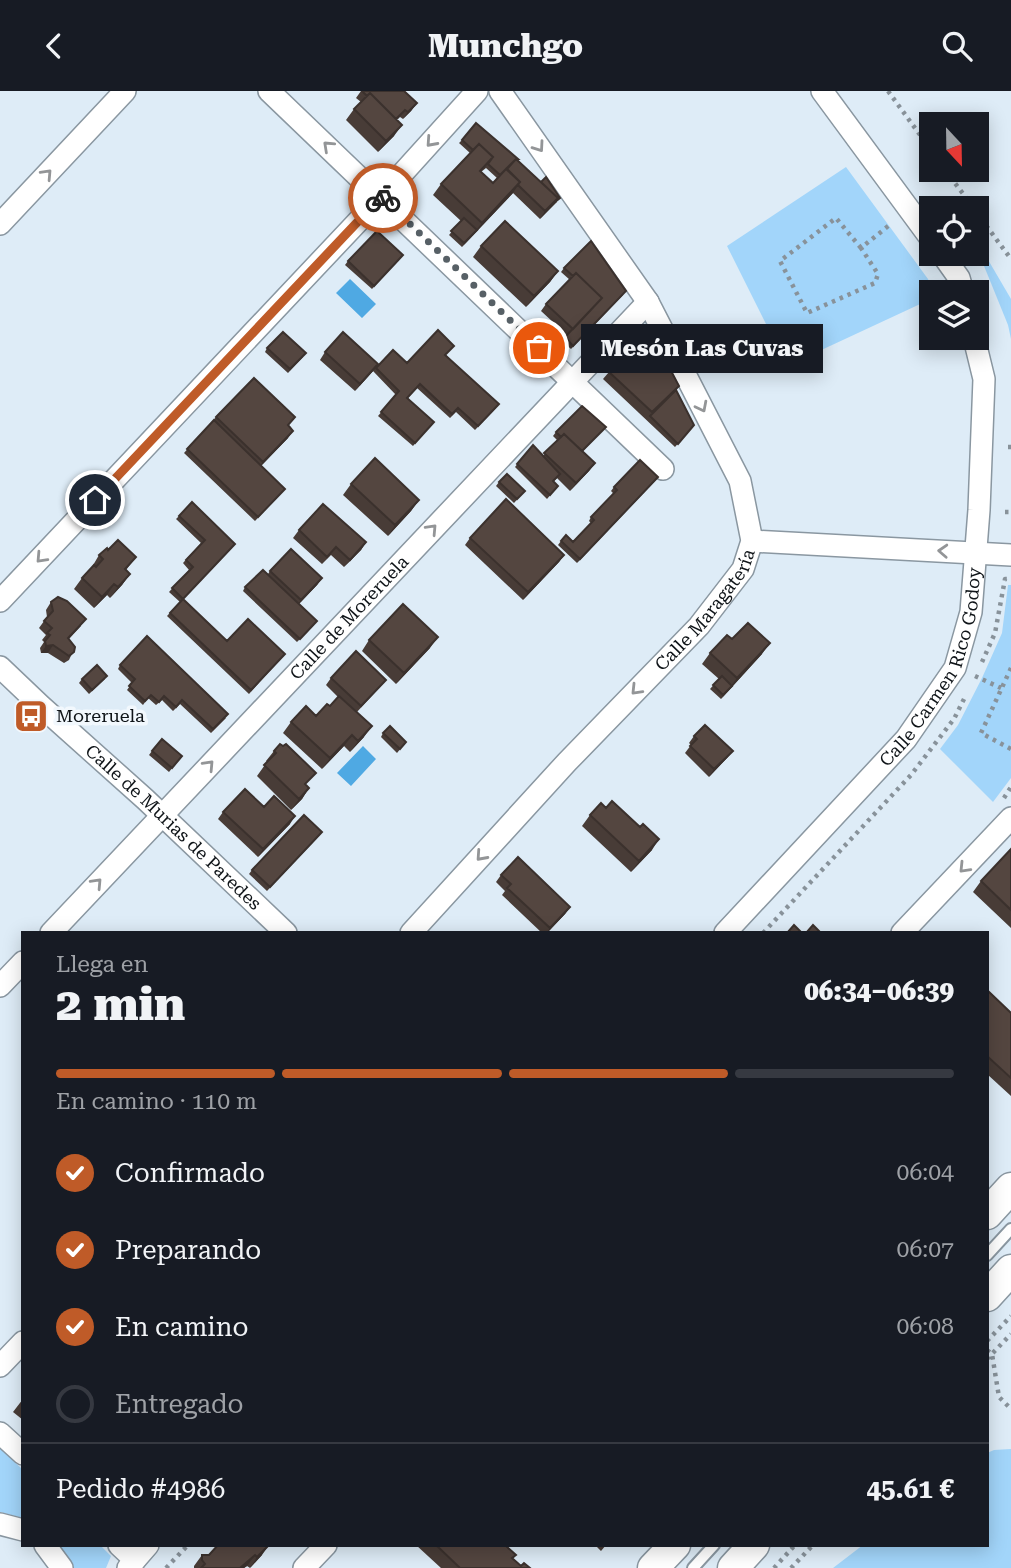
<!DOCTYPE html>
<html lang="es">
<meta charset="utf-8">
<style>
body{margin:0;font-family:"Roboto Serif",serif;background:#20242c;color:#f1f3f6;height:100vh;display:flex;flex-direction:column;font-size:26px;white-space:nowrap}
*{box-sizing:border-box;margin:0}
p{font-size:23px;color:#9ea1a6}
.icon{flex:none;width:38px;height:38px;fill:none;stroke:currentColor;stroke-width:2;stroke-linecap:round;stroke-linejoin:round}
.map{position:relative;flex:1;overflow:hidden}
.details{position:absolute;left:21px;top:840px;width:968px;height:616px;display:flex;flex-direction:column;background:#171b24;border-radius:0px;box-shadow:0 4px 18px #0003}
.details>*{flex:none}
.needle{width:46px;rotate:158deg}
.buttons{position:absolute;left:919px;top:21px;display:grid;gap:14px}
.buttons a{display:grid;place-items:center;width:70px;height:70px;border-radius:0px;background:#171b24;box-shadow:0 4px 18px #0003;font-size:35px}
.pin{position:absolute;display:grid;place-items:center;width:60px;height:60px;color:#fff;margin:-30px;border:4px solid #fff;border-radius:50%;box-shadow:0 2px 7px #0007}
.courier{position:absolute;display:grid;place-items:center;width:70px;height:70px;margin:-35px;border:5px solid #bf5b28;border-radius:50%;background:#fff;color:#222;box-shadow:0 2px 9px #0007}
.bubble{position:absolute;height:49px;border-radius:0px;background:#171b24;box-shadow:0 4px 18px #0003;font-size:23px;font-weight:800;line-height:49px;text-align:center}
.summary em{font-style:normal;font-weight:800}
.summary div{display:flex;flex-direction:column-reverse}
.summary{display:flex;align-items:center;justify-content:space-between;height:119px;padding:0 35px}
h1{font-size:46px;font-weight:800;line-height:52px}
.bar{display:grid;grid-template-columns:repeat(4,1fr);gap:10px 7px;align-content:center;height:84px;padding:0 35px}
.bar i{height:9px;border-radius:5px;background:#363941}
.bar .current{background:#bf5b28}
.bar p{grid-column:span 4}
.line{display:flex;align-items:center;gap:18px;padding:0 35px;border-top:2px solid #363941}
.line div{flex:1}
ol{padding:0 35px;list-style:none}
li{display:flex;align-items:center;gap:21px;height:77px}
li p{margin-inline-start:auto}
li .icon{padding:7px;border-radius:50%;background:#bf5b28;color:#fff;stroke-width:4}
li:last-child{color:#9ea1a6}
li i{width:38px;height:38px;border:4px solid #363941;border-radius:50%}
header{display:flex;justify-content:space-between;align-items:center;height:91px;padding:0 35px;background:#171b24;font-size:32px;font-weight:800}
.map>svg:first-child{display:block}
</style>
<header><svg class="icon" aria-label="back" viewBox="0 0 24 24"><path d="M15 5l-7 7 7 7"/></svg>Munchgo<svg class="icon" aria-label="search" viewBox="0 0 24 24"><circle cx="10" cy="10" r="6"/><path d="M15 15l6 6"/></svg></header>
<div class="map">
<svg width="1011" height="1477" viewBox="0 0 1011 1477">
<rect width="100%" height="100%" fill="#deecf7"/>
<path fill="#a2d5fa" d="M846,76l82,112 6,13h-3v7l-144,67 -60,-120z
M987,167l24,41v40l-3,-14 -26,-64z
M1008,494h3v193l-18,24 -53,-53 18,-24 24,-47 20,-45z
M0,1357l23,22v48l-23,-6z
M1011,1358v119h-178l30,-23h124v-92l7,-3z
M56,1454h44l11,11 -5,12h-33z"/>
<path fill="#4fa9e3" d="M350,188l26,25 -14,14 -26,-25z
M363,655l13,13 -25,27 -14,-13z"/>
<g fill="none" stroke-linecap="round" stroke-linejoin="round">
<g stroke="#8a97a1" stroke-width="14">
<path id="lane" d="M987,1164l24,-26
M693,1477l21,-23"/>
</g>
<g stroke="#8a97a1" stroke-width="24">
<g id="street">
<path d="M269,0l394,378"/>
<path d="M822,0l109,148"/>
<path d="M0,133l125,-133"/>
<path d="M942,163l17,24 4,14"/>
<path d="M752,450l259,14"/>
<path d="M0,510l382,-405 95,-105"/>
<path id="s1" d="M0,576l41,39 104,93 141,134"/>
<path id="s2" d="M51,842l597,-631"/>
<path id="s3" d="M411,842l156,-171 132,-136 44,-57 9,-28 -12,-60 -92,-179 -148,-211"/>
<path id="s4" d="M725,842l181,-194 49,-71 16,-56 8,-102 5,-131 -10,-41"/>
<path d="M902,842l109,-115"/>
<path d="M0,895l23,-24"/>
<path d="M0,1275l23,-24"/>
<path d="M0,1342l23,21"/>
<path d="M0,1433l23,6"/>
<path d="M45,1454l17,23"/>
<path d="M119,1454l16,15"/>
<path d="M128,1477l20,-23"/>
<path d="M304,1477l22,-23"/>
</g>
</g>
<g stroke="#8a97a1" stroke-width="33">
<path id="secondary" d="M987,1123l24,-26
M987,1205l24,-26
M653,1477l22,-23
M733,1477l21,-23"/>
</g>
<path stroke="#88929a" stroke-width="4.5" stroke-dasharray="3.5 5" stroke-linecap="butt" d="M888,0l43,59
M945,79l29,38
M976,121l35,47
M861,157l-25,-30 -56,43 27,52 68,-30 3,-9 -17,-26 31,-25
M1008,356h3
M1005,421h6
M982,571l13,-29 10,-54h2
M1011,577l-30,65 30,16
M975,585l26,12
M1004,707l7,-11
M763,842l148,-158 43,-56 12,-24
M987,1250l24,-25
M987,1259l5,4 7,43 12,12
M987,1268l24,-25
M166,1477l22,-23
M774,1477l21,-23
M791,1477l22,-23"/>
<use href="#lane" stroke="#fff" stroke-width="10"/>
<use href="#street" stroke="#fff" stroke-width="21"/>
<use href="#secondary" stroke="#fff" stroke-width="30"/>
</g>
<path fill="#483c37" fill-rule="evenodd" d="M361,0h43l13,12 -6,8 -8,8 -3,-2 -3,3 -3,16 -16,16 -32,-32 8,-11 7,-7 -5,-4z
M462,49l56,20 39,42 -17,17 -27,-26 -51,54 -13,-12 12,-14 -28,-26 8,-11 29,-31 -11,-10zM486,77l11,10 -4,5 -12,-11z
M481,155l77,25 -8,11 -24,25 -53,-50z
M403,164l-31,34 -27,-24 3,-4z
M564,177l59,27 -52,54 -9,-8 5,-6 -26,-24 5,-7 24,-24 -9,-8z
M267,257l36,9 -15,16 -23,-21z
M325,261l53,12 29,-1 39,-8 50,53 -21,22 -19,-18 -6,6 -33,-30 -9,10 23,27 -18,21 -35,-30 18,-21 -23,-24 -18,20 -35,-31z
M609,281l70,14 -3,4 15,39 -16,18 -72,-68z
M216,326l73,9 -1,12 -27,28 24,23 -30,32 -71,-68z
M606,336l-24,25 13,11 -6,8 -19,20 -13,-13 -4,4 5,4 -11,13 -32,-32 18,-22 10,11 14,-16 -4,-4 3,-4z
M658,386l-81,86 -19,-18 3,-4 12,1 18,-19 -2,-2 2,-4 23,-23 -3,-3 3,-4z
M499,391l26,9 -11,12 -18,-17z
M351,393l68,16 -8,11 -23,25 -45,-41z
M179,425l53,32 -49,51 44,42 58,13 -36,40 -82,-78 13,-14 -11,-10 20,-22 -6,-7 18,-20 -25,-24z
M299,439l67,12 -5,8 -17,17 -13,-12 -9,9 -29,-26z
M470,447l94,17 -5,7 -36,38 -58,-55z
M108,459l28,7 -10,13 4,4 -8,11 -12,13 -3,-3 -13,13 -20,-19 8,-11 10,-11 7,-12z
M270,480l52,7 -5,7 -18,19 15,21 -17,17 -54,-51 2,-4 23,-13z
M51,511l30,24 -12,13 6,8 -6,13 -5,3 -16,-10h-7l-1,-5 4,-6 -2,-2 4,-5 -7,-7 8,-11 -1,-7z
M732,548l30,15 -41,45 -11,-10 9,-10 -17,-15 8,-11z
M369,549l61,8 -34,36 -34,-33z
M120,574l106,53 -15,15 -31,-29 -7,7 -11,-11 -6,5 -8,-7 -5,7 -16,-15 5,-7 -14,-14z
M331,587l55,2 -6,7 -23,25 7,25 -14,15 -6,-6 -22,23 -39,-36 8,-11 25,-6 14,-10 8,-9 -12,-12z
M82,588h23l-16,15 -10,-11z
M383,642l23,9 -9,11 -16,-16z
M694,645l39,15 -6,7 -18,19 -24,-24 6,-8 -2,-2z
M152,660l30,5 -13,16 -20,-17z
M274,660l35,37 -7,11 -11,11 -34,-34 10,-14 -1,-1z
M264,716l26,17 -32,33 -40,-38 5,-7z
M590,724l62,35 -21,22 -49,-46z
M319,745l-52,55 -18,-17 3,-4z
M1011,758v79l-38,-36 8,-11z
M501,784l69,32 -5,7 -18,19h-5l-40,-38 3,-4 -9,-9z
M987,899l24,23v83l-24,-22z
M23,1308v21l-10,-8z
M416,1454h89l11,10 -3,4 8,7 9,2h-89z
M595,1454h11l-5,6z
M202,1464h60l-12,13 -3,-2 -3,2h-50v-2z"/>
<path fill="#3b312d" d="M417,12l-6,8 -8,8 5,-7z
M402,34l-8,11 -16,16 8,-11z
M520,91l-7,11 -51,54 20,-24z
M558,107h2l-20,21 5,-8z
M558,180l-8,11 -24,25 8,-11z
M378,273l-5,7 -18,20 5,-7z
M293,340l-5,7 -30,31 5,-7z
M595,372l-6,8 -19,20 6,-8z
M658,386l-3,4 -78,82 3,-4z
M419,409l-8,11 -23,25 7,-11z
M366,451l-5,8 -17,17 6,-7z
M564,464l-5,7 -36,38 5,-8z
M130,483l-8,11 -12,13 8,-11z
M322,487l-5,7 -21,22 5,-7z
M114,493l-7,11 -13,13 8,-11z
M438,546l-8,11 -34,36 8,-11z
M770,552l-8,11 -41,45 16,-21z
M53,554l-5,8h-7l5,-7z
M372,635l-8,11 -14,15 8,-11z
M352,644l-8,11 -22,23 8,-11z
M733,660l-6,7 -18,19 5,-8z
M309,697l-7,11 -11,11 8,-11z
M295,725l-5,8 -32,33 5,-8z
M659,748l-7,11 -21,22 8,-11z
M570,816l-5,7 -18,19 3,-5z
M269,1454l-7,10 -12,13 7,-11z
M255,1464l-8,11 -3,2h-4z"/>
<path fill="#544640" stroke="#3b312d" stroke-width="2" d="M362,0h42l13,12 -9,9 -3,-2 -9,9 -26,-26 -3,3z
M370,2l32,32 -16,16 -32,-32z
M476,32l42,36h-2l-16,16 -12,-11 5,-7 -14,-13 -6,6 -11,-10z
M479,53l14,13 -13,14 13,12 13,-14 14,13 -38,41 -41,-39z
M516,68l42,39 -13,13 -27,-26 2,-3 -13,-13z
M546,86l14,21 -5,4 3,-4 -17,-16z
M464,127l13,12 -13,13 -13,-12z
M505,130l53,50 -24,25 -53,-50z
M377,140l26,24 -29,31 -26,-25z
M591,150l35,50 -53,55 -8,-9 37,-39 -26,-25 -3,3 -9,-8z
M576,182l26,25 -29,31 -27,-25z
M649,238l30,57 -27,26 -43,-40z
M438,239l16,16 -9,9 54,49 -21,22 -20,-18 -6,6 -32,-30 -13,14 27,24 -19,21 -34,-31 18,-21 -23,-23 17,-18 14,13z
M283,241l23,21 -16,16 -23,-21z
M343,241l35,32 -18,20 -35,-32z
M254,287l41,39 -7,8 5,6 -30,31 -47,-45z
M676,299l18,35 -16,19 -28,-28z
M582,315l24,21 -24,24 -18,-17 -3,3 -5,-5z
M214,329l71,69 -27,28 -71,-68z
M564,343l31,29 -19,20 -32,-30z
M533,354l27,29 -7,7 5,5 -8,9 -33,-31z
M375,367l44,42 -24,25 -44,-41z
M640,369l18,17 -78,82 -19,-18 5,-6 7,7 21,-22 -3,-3 26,-27 -3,-3z
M507,383l18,17 -8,8 -18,-17z
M506,408l58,56 -36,37 -58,-54z
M192,411l43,42 -52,55 -11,-11 21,-21 -7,-7 19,-20 -26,-24z
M323,413l43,38 -16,18 -14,-13 -9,10 -28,-27z
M118,449l18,17 -11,12 5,5 -12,13 -4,-3 -12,13 -20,-19 12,-13 2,2 7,-8 -4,-4 8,-7 1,2z
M291,458l31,29 -21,22 -31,-29z
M263,479l54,51 -17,18 -55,-52z
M58,506l9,4 19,18 -18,19 7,9 -1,5 -5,4 -16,-11 -7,1 -1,-5 5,-6 -3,-2 5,-5 -8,-7 9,-10 -2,-9z
M183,508l44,42 21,-22 37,35 -34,36 -81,-77z
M403,513l35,33 -34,36 -35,-33z
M748,532l22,20 -33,35 -27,-25 17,-18 5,4z
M147,545l81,78 -15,15 -31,-29 -6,7 -12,-11 -5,6 -8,-7 -6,6 -16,-15 6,-7 -15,-14z
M356,560l30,29 -25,26 -30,-28z
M97,574l10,11 -15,14 -10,-11z
M722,585l10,10 -9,9 -10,-10z
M339,605l33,30 -14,15 -6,-6 -22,23 -39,-36 15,-16 10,10 11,-12 3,2z
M705,634l28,26 -19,18 -24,-23 7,-7 -3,-3z
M390,635l16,16 -6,7 -17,-16z
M162,648l20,17 -10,12 -20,-17z
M280,653l3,2 3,-2 30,29 -11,11 4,4 -10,11 -35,-34 12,-12 -2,-2z
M245,698l19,18 10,-11 21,20 -32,33 -40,-37z
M612,710l28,26 3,-3 16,15 -20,22 -49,-46 11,-12 5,5z
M304,724l18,17 -52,55 -18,-17z
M1011,758v61l-30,-29z
M518,766l52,50 -20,21 -43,-40 4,-4 -10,-9z
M794,834l8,8h-15z
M813,834l8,8h-15z
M987,899l24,23v65l-24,-22z
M218,1454h51l-12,12 -2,-2 -15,13h-39l4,-4 -3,-4v-5h7z
M436,1454h69l11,10 -4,3 9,8 3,-3 6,5h-70z"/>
<defs><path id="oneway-chevron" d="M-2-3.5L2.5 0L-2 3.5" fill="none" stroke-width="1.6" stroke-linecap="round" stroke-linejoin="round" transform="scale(1.75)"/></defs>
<g stroke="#939597">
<use href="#oneway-chevron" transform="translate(431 51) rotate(132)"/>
<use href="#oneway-chevron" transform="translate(328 55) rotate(-137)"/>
<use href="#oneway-chevron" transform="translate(539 56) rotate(55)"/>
<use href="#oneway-chevron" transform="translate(47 83) rotate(-47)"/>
<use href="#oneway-chevron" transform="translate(702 316) rotate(63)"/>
<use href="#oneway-chevron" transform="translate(432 438) rotate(-47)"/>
<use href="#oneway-chevron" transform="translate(943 460) rotate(-177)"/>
<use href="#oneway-chevron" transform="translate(41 467) rotate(133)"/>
<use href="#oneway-chevron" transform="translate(636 599) rotate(134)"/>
<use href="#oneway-chevron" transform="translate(209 674) rotate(-47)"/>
<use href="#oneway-chevron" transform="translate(481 765) rotate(132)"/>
<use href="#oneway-chevron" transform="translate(964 777) rotate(134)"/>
<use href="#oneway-chevron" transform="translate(97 792) rotate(-47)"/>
</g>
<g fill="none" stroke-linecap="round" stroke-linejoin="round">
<path stroke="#576066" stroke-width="7" stroke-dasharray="0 12.6" d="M383,107l156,150"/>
<path stroke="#bf5b28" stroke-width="9" d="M95,409l287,-304 1,2"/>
</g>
<defs>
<g id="bus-square" transform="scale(1.75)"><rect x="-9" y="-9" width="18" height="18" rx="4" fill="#bf5b28" stroke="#f2f8fd"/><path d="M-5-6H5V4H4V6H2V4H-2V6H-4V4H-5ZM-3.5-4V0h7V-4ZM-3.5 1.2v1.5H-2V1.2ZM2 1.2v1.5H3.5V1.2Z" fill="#fff"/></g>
</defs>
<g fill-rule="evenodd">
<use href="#bus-square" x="31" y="625"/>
</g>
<g text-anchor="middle" stroke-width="7" stroke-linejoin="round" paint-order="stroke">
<g font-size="18" fill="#0f1418" stroke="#f2f8fd">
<text dy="6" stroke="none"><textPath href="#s3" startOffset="438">Calle Maragatería</textPath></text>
<text dy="6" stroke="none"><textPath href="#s2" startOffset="434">Calle de Moreruela</textPath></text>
<text dy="6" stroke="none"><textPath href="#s4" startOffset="343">Calle Carmen Rico Godoy</textPath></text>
<text dy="6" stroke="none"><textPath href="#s1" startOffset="236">Calle de Murias de Paredes</textPath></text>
</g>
<g font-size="18" fill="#0f1418" stroke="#f2f8fd" text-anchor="start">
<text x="56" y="631">Moreruela</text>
</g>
</g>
</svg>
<div class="buttons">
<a><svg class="needle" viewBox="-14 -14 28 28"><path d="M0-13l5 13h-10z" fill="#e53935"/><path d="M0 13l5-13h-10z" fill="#9ea1a6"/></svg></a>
<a><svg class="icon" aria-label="locate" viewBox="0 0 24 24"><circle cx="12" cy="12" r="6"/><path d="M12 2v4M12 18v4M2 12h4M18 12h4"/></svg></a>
<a><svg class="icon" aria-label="layers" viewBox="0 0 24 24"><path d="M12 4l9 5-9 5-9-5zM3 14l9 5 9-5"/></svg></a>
</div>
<div class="pin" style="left:539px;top:257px;background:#ea580c"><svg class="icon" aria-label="bag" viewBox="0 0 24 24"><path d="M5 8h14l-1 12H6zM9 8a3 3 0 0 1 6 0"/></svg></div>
<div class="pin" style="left:95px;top:409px;background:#1f2937"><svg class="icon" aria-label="home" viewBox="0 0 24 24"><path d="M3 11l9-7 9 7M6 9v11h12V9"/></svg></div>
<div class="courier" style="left:383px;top:107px"><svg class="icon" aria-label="bike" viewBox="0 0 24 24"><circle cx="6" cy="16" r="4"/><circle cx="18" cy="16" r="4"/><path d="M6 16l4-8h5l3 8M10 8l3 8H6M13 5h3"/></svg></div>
<div class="bubble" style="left:581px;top:233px;width:242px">Mesón Las Cuvas</div>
<section class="details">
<div class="summary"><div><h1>2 min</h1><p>Llega en</p></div><em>06:34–06:39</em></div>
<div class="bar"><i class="current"></i><i class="current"></i><i class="current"></i><i></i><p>En camino · 110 m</p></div>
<ol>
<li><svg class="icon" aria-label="check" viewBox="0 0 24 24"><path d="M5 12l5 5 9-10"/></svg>Confirmado<p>06:04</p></li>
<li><svg class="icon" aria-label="check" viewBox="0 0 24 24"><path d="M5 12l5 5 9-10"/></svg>Preparando<p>06:07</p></li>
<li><svg class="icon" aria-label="check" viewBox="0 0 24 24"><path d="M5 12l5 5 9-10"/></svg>En camino<p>06:08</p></li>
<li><i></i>Entregado</li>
</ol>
<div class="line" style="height:91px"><div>Pedido #4986</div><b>45.61 €</b></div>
</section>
</div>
